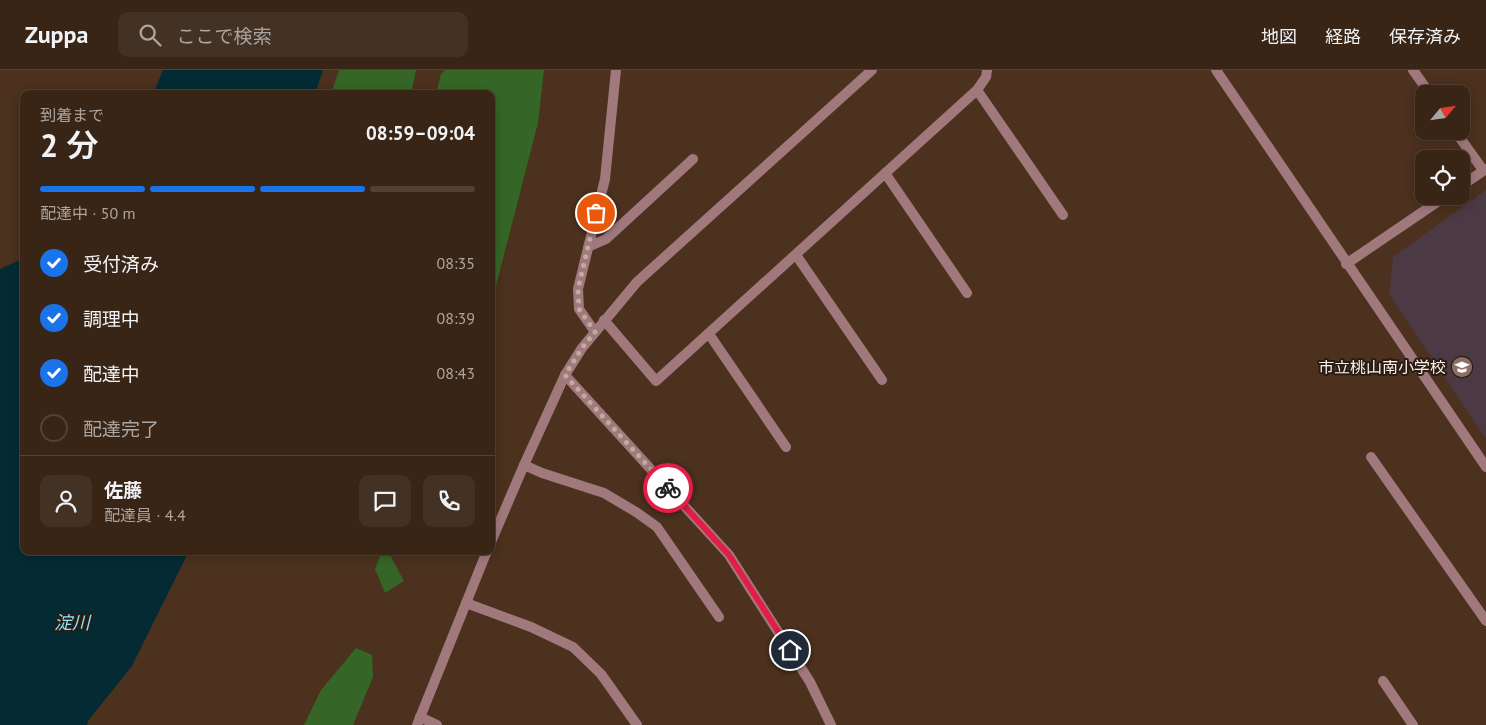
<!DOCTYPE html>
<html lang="ja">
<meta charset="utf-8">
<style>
body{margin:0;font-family:"PT Sans","Noto Sans JP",sans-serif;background:#433123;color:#f1f3f6;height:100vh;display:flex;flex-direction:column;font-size:19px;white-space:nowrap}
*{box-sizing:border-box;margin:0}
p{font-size:16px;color:#aba5a1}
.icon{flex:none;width:28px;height:28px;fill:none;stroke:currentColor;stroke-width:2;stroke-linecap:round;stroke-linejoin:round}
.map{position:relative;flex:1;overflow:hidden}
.drawer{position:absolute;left:20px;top:20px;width:475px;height:465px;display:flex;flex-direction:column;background:#382516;border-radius:10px;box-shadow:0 2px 12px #0003,0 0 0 1px #524235}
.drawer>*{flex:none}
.needle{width:32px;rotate:61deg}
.tools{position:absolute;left:1415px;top:15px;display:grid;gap:10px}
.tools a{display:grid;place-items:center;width:55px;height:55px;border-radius:10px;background:#382516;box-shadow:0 2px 12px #0003,0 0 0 1px #524235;font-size:25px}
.pin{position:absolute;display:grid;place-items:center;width:42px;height:42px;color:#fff;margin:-21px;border:2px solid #fff;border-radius:50%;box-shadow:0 1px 5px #0007}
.courier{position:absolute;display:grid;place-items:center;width:50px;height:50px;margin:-25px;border:4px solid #e11d48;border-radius:50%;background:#fff;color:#222;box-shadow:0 1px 6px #0007}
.overview em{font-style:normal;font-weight:600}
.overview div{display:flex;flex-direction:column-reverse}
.overview{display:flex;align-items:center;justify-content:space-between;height:85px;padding:0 20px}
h1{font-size:32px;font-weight:600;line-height:38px}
.bar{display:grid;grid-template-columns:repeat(4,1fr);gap:8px 5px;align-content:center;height:60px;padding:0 20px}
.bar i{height:6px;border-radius:4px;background:#524235}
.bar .on{background:#1a73e8}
.bar p{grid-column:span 4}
.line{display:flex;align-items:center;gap:12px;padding:0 20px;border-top:1px solid #524235}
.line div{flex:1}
.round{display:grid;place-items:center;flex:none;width:52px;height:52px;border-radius:10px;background:#433123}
ol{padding:0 20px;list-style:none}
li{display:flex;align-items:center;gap:15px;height:55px}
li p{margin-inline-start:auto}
li .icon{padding:5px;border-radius:50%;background:#1a73e8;color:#fff;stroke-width:4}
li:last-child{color:#aba5a1}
li i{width:28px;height:28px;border:2px solid #524235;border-radius:50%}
header{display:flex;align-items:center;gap:30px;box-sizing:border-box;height:70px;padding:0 25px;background:#382516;border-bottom:1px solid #524235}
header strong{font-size:24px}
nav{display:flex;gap:28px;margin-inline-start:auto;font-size:18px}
.search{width:350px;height:45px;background:#433123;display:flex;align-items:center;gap:12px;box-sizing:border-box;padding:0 18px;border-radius:10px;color:#aba5a1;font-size:19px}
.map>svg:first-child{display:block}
</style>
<header>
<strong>Zuppa</strong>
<div class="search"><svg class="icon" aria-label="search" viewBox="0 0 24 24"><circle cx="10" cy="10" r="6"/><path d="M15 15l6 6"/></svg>ここで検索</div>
<nav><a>地図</a><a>経路</a><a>保存済み</a></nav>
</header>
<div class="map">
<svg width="1486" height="655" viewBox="0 0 1486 655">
<rect width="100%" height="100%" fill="#4b311e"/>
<path fill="#4b3943" d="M1486,120v249l-97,-145 4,-37z"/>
<path fill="#356627" d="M339,0h77l-5,24h-80z
M445,0h99l-6,53 -47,182v-211h-55l5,-20z
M382,481h6l16,30 -19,12 -10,-24z
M356,578l16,7 1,22 -20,48h-49l17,-35z"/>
<path fill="#042b33" d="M163,0h160l-8,24h-162z
M24,188v293h165l-57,115 -44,55 -1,4h-87v-456z"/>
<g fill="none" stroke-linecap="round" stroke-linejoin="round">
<path stroke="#a1797d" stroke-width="10" d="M977,20l86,125
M885,103l82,120
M588,177l18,-8 87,-80
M796,185l86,125
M604,250l52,61 321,-291 9,-13 1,-7
M595,262l-16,-23 -1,-20 27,-110 11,-109
M709,264l77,113
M1371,387l115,164
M524,395l18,8 62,20 32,19 21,15 62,90
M466,533l65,24 42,20 28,27 36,51
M1383,611l30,44
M420,647l17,8"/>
<path stroke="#a1797d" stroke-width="10" d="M1413,0l17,24
M1455,61l28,39
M1461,116l25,-17
M1346,194l100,-68
M565,305l164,180 81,127 21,43"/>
<path stroke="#a1797d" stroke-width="10" d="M1216,0l270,397
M491,472l33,-77 41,-90 17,-27 55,-66 235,-212
M417,655l70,-174"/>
</g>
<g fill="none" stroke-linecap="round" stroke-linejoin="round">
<path stroke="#bfac9f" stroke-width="5" stroke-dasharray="0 9" d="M596,143l-18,76 1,20 16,23 -13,16 -17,27 103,113"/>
<path stroke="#e11d48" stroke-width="6" d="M668,418l61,67 61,95"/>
</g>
<defs>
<g id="school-disc" transform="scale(1.125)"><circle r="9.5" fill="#8d6e63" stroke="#281c14"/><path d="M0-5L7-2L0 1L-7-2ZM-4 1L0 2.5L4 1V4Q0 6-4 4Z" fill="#fff"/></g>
</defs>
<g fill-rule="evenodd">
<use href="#school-disc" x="1462" y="297"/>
</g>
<g text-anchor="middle" stroke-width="4" stroke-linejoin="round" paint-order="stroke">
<g font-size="16" fill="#fdefe5" stroke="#281c14" text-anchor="end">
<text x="1446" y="303">市立桃山南小学校</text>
</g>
<g font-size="18" font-style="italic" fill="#90e1f5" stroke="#281c14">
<text x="72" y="559">淀川</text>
</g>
</g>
</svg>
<div class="tools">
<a><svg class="needle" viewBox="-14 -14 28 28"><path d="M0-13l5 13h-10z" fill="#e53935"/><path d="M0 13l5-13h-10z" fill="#aba5a1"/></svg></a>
<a><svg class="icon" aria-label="locate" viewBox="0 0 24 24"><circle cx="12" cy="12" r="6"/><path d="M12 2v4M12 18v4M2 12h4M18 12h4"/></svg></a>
</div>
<div class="pin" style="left:596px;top:143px;background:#ea580c"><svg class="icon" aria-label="bag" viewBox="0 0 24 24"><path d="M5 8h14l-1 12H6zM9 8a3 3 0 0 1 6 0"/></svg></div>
<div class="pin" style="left:790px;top:580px;background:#1f2937"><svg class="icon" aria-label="home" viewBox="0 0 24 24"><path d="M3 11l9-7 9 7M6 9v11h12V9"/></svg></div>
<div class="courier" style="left:668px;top:418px"><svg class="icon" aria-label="bike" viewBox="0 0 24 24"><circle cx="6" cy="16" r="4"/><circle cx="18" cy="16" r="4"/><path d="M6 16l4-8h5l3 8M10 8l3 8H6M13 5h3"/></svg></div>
<section class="drawer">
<div class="overview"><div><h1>2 分</h1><p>到着まで</p></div><em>08:59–09:04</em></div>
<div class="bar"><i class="on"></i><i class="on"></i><i class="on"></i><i></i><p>配達中 · 50 m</p></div>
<ol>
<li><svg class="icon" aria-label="check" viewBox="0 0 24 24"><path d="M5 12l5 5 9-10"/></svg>受付済み<p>08:35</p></li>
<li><svg class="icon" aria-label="check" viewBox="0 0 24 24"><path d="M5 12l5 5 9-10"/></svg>調理中<p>08:39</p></li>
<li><svg class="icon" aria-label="check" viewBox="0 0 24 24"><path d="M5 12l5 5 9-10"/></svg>配達中<p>08:43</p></li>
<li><i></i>配達完了</li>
</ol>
<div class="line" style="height:90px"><a class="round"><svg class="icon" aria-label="person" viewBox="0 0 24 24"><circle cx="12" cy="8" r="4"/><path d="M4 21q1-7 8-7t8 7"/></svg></a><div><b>佐藤</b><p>配達員 · 4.4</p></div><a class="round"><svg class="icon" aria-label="chat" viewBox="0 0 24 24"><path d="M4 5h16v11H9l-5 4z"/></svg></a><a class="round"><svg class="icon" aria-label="phone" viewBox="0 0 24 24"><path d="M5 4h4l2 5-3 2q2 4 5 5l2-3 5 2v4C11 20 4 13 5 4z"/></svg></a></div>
</section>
</div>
